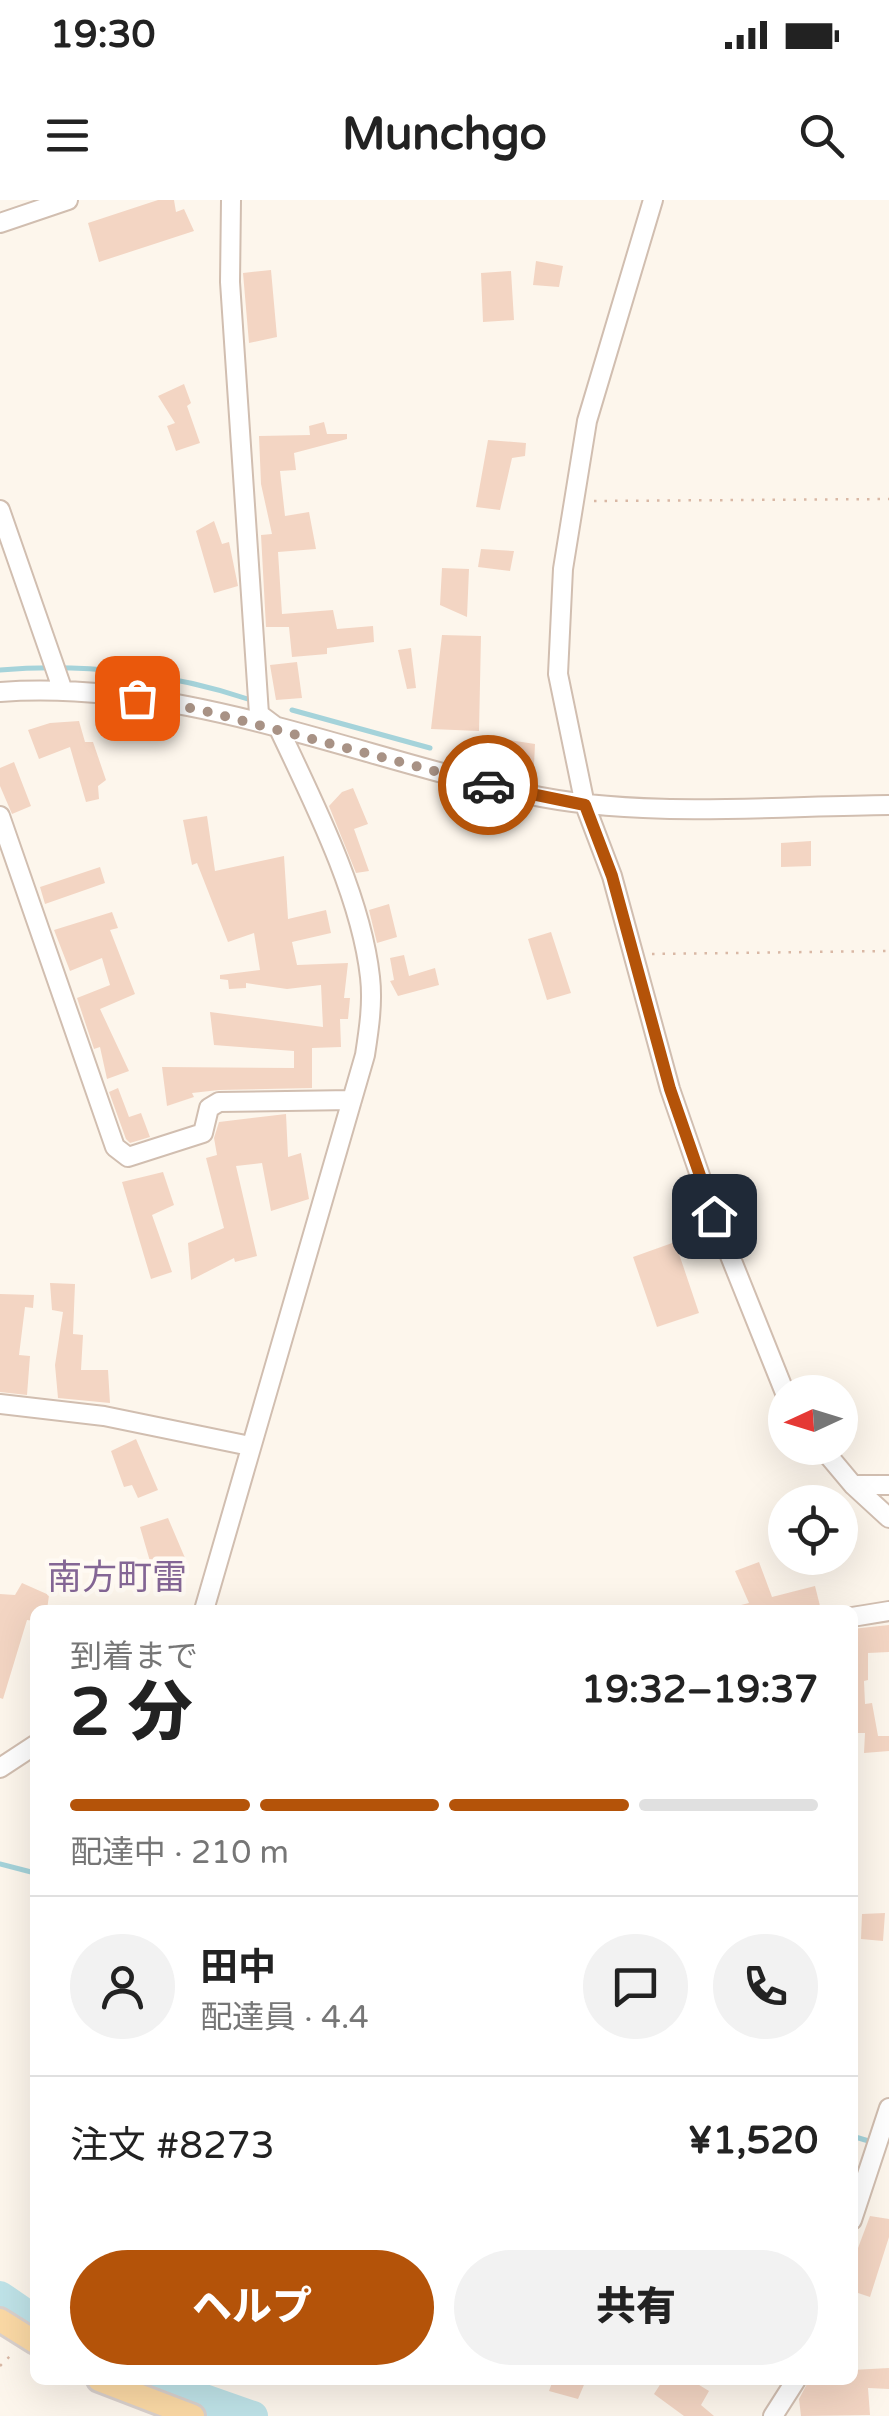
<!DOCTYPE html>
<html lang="ja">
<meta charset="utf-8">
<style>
body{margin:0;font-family:"Varela Round","Noto Sans JP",sans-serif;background:#f2f2f2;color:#222;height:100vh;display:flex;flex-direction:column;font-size:38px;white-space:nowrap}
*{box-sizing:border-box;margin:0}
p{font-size:32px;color:#767676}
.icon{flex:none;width:55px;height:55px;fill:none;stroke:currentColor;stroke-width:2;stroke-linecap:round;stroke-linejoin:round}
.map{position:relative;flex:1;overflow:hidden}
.drawer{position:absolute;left:30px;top:1405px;width:828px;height:780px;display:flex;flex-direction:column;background:#fff;border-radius:15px;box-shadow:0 10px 40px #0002}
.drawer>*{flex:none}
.needle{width:65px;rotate:266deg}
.fabs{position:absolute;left:768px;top:1175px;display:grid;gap:20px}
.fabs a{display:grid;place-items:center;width:90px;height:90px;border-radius:50%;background:#fff;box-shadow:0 10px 40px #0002;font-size:50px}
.pin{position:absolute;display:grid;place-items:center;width:85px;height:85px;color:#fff;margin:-42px;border-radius:20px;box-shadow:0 5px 15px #0006}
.courier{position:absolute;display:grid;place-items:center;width:100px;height:100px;margin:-50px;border:8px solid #b45309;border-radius:50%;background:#fff;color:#222;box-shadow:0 2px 12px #0007}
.headline em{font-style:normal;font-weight:800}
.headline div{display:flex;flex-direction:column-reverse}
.headline{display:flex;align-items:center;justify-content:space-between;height:170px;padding:0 40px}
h1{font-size:65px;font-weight:800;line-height:75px}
.bar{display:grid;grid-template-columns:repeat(4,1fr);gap:15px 10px;align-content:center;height:120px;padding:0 40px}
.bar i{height:12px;border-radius:8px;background:#e0e0e0}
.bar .active{background:#b45309}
.bar p{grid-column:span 4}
.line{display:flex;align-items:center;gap:25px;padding:0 40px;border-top:2px solid #e0e0e0}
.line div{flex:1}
.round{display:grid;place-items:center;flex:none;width:105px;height:105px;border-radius:52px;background:#f2f2f2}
.cta{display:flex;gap:20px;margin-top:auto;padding:20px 40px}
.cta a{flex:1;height:115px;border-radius:60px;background:#b45309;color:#fff;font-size:40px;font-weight:800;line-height:115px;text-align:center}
.cta a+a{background:#f2f2f2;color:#222}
.status{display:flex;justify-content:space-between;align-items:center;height:70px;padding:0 50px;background:#fff;direction:ltr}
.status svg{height:28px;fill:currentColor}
header{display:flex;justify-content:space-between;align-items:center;height:130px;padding:0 40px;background:#fff;font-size:45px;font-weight:800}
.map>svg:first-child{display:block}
</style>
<div class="status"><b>19:30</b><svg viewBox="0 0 49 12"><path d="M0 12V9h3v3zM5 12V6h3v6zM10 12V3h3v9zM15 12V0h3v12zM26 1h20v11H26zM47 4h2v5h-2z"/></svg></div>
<header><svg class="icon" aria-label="menu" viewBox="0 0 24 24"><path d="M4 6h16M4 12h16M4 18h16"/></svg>Munchgo<svg class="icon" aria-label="search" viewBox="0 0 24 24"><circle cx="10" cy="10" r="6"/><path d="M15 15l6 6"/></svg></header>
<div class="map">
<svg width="889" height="2216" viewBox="0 0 889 2216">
<rect width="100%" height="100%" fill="#fdf6ec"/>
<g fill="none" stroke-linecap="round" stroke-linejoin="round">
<path stroke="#a5d3da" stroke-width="5" d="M0,470c84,-7 171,3 251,30
M292,510l138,38
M0,1664l35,9
M852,1936l20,6"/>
<path stroke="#bfe3e8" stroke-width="30" d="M0,2096l35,24
M150,2180l103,36"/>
</g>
<path fill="#f3d5c3" d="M158,0h16l2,12 8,-3 10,22 -95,31 -11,-39z
M536,61l27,5 -4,21 -26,-2z
M271,70l6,67 -28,6 -6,-70z
M511,71l3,49 -31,2 -2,-49z
M184,184l7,19 -4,3 13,37 -24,8 -9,-25 8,-3 -17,-27z
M324,222l3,12h20v5l-53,14 2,17 -16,1 5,45 24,-4 7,37 -38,3 4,62 51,-4 4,19 36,-3 1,16 -47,6v6l-35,3 -3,-30h-23l-5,-92 11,-1 -11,-50 -2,-48 51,-1 -1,-9z
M488,240l38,3 -1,13 -13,2 -12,52 -24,-3z
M214,321l8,23 7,-2 9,44 -24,7 -18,-62z
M481,349l33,2 -4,20 -32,-4z
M442,368l27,1 -2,48 -27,-12z
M442,435l39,1 -2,95 -48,-2z
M411,448l5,40 -9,1 -9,-39z
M297,462l5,36 -26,2 -6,-35z
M79,521l6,21h8l13,38 -8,6 1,13 -13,3 -16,-55 -31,12 -11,-29 22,-7z
M509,540l26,4 -1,21 -28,-3z
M14,562l17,44 -19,8 -12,-28v-18z
M353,588l15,36 -14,5 15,42 -13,2 -27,-67 13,-14z
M207,616l8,55 69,-15 4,63 38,-9 5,23 -39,9 5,23 51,-2 -4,35h6l-2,21h-8l1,28 -29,1v40l-93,2 -27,3 2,4 -27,9 -5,-39 132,1v-17l-80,-6 -4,-33 113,15 -2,-42 -34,4 -41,-6v5l-17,1 -1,-9 -8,-1v-4l40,-5 -6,-37 -26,9 -31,-79 -5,2 -9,-45z
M811,641v25l-30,1v-24z
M100,667l5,16 -60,21 -5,-17z
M389,704l8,33 -20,6 -8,-33z
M112,712l6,16 -8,2 25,64 -35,15 29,62 -22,8 -7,-32 -6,2 -17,-51 33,-13 -8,-27 -32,13 -16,-41z
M551,732l20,61 -24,7 -19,-61z
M404,755l5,21 26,-8 4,17 -41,11 -8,-15 4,-1 -4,-22z
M118,888l11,29 12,-4 9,24 -20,6 -4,-4 -17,-47z
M286,914l2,43 13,-4 8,46 -38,12 -9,-48 -26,3 21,90 -22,6 -1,-4 -43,22 -3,-37 36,-15 -18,-70 11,-3 -3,-17 5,-16z
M163,972l11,33 -22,10 20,57 -21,7 -29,-97z
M675,1042l24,71 -42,14 -24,-70z
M50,1083l25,1 -2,50 10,1 -2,35h27l2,33 -52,-5 -3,-33 8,-53 -11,-2z
M0,1094l34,1 -1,13 -8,-1 -6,48 11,1 -3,39 -27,-3z
M136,1239l22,51 -20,8 -6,-13 -8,2 -13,-36z
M168,1318l20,47 -34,10 -14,-48z
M759,1362l13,35 43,-11 6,24h-80v-5l8,-2 -14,-32z
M22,1383l27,12 -2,15h-12v11l-8,-1 -24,79 -3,-1v-104l15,1z
M889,1425v27l-21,1v27l-4,1 1,23 7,-1 6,33h11v15l-25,2 1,-20h-7l-1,-8h-5v-96z
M885,1713l-2,28 -22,-2 1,-25z
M870,2016l19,3v18l-19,60 -18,-6v-27z
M889,2168v21l-21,-1 2,27 -69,1 -2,-17 9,-17 44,-2v-10z
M553,2180h33l-8,19 -29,-8z
M663,2180h28l18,11 -8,14 13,11h-30l-30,-22z"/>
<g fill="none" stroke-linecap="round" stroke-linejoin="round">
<g stroke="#d1beb0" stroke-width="22">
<path id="minor" d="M653,0l-66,221 -24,148 -5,105 27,131 27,71 58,213 44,127 71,177
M0,23l68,-23
M0,310l63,181
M0,492c180,-13 353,64 526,102 114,25 246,12 363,11
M0,616l115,331 13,10 75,-24 6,-25 10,-6 133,-2
M0,1204l104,12 146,30
M822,1248l31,37 36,33
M853,1285h36
M204,1410l161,-555c4,-26 8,-52 5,-78 -9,-81 -56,-174 -91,-248l-20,-15 -29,-432 1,-82
M852,1417l37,-6
M0,1568l35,-23
M852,2020l37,-112
M773,2216l23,-36"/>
</g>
<g stroke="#dad1cd" stroke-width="28">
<path id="major" d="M0,2120l35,22
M99,2180l94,36"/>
</g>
<path stroke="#d9b8a5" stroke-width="2.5" stroke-dasharray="2.5 8" stroke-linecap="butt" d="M594,301l295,-2
M652,754l237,-3
M0,2166l13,-13"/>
<use href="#minor" stroke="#fff" stroke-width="18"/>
<use href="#major" stroke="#fbd9a5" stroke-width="22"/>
</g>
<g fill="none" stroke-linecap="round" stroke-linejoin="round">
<path stroke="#a89285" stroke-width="10" stroke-dasharray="0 18" d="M137,498l64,12 287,75"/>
<path stroke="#b45309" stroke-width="12" d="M488,585l97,20 27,71 58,213 44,127"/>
</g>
<g text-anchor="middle" stroke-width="9" stroke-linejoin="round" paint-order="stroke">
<g font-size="35" fill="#846695" stroke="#fffaf3">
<text x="117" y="1389">南方町雷</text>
</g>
</g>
</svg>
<div class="fabs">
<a><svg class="needle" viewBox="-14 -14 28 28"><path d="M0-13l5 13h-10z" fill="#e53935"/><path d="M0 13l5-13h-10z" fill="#767676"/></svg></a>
<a><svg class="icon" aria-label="locate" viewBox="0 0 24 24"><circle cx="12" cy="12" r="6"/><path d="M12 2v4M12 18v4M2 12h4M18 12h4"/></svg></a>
</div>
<div class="pin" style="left:137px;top:498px;background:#ea580c"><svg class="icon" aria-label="bag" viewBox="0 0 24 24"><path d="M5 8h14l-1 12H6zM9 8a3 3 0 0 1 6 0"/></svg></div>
<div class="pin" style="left:714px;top:1016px;background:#1f2937"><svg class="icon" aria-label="home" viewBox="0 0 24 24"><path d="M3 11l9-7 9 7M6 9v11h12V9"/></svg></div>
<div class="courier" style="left:488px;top:585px"><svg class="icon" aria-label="car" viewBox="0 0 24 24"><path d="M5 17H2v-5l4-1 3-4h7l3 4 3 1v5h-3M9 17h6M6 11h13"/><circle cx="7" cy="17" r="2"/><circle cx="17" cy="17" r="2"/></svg></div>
<section class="drawer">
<div class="headline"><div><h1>2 分</h1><p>到着まで</p></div><em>19:32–19:37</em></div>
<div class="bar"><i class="active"></i><i class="active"></i><i class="active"></i><i></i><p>配達中 · 210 m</p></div>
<div class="line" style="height:180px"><a class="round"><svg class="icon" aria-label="person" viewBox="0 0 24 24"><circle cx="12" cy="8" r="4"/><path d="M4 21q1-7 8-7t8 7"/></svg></a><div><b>田中</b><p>配達員 · 4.4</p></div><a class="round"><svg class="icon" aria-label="chat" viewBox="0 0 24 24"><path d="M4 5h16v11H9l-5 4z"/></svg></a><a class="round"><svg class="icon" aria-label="phone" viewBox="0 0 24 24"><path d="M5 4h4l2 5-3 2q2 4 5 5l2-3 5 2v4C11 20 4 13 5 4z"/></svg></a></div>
<div class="line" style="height:130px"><div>注文 #8273</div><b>¥1,520</b></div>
<div class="cta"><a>ヘルプ</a><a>共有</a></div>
</section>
</div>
